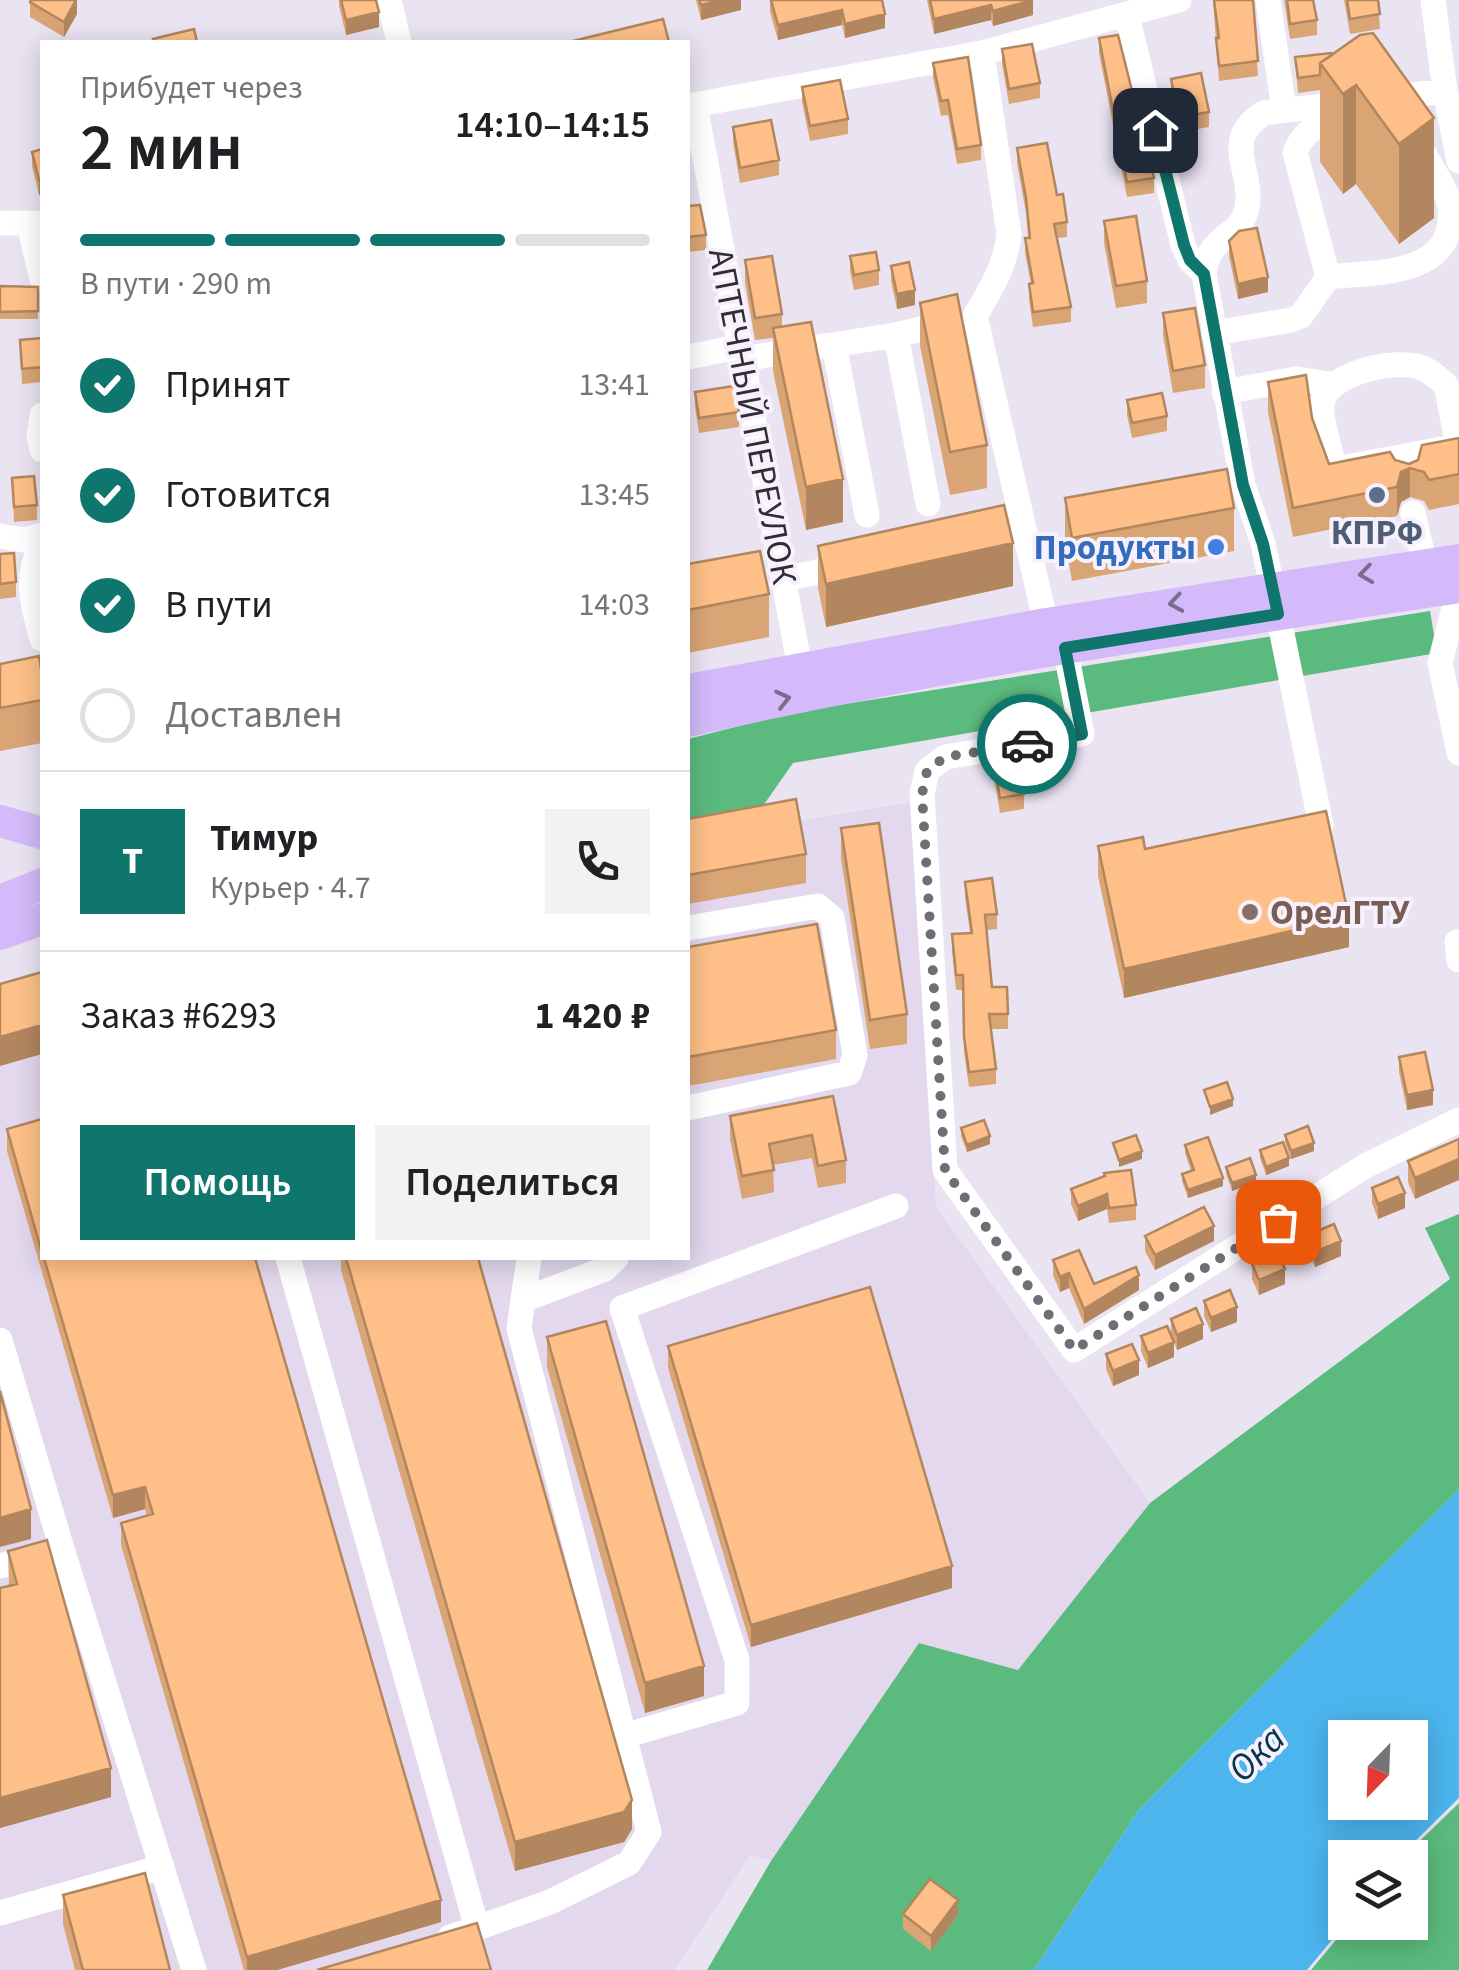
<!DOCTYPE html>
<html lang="ru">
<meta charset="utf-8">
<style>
body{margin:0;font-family:"Source Sans 3",sans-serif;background:#f2f2f2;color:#202124;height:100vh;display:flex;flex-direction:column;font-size:38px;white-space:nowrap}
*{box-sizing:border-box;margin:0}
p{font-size:32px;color:#757577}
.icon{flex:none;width:55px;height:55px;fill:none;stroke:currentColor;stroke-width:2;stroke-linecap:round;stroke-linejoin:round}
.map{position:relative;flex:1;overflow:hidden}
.side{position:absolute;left:40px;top:40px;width:650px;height:1220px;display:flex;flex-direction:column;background:#fff;border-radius:0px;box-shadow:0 5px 25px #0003}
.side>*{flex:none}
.needle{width:65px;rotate:203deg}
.tools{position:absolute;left:1328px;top:1720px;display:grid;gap:20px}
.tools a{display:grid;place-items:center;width:100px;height:100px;border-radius:0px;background:#fff;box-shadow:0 5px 25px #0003;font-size:50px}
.pin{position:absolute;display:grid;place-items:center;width:85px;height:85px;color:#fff;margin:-42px;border-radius:20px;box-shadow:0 5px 15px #0006}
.courier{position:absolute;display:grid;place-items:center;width:100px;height:100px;margin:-50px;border:8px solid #0f766e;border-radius:50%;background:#fff;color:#222;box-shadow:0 2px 12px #0007}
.overview em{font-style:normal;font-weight:600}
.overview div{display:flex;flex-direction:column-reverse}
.overview{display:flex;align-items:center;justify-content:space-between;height:170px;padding:0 40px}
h1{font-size:65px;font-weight:600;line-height:75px}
.bar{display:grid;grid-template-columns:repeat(4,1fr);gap:15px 10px;align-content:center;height:120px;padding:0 40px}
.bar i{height:12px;border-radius:8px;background:#e0e0e0}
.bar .selected{background:#0f766e}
.bar p{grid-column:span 4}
.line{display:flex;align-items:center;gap:25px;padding:0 40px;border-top:2px solid #e0e0e0}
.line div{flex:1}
.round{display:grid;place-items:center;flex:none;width:105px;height:105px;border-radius:0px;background:#f2f2f2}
ol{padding:0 40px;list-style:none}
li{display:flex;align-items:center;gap:30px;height:110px}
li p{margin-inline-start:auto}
li .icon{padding:10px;border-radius:50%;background:#0f766e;color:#fff;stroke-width:4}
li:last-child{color:#757577}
li i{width:55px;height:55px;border:5px solid #e0e0e0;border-radius:50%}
.primary-button{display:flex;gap:20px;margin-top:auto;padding:20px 40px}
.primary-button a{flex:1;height:115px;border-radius:0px;background:#0f766e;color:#fff;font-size:40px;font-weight:600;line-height:115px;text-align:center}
.primary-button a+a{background:#f2f2f2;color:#202124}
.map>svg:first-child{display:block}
</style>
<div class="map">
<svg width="1459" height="1970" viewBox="0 0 1459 1970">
<rect width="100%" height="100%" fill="#eae3f2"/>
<path fill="#e3d8ee" d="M913,802l23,405 214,296 -132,167 -99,-27 -148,218 -21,-6 -76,115h-674v-970l42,-14v272h646v-419z"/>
<path fill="#5bba7e" d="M1430,611l7,42 -644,110 -40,57 -65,12v-93l107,-27z
M1459,1214v275l-321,322 -104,159h-327l64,-109 148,-218 99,27 132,-167 300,-224 -25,-51z
M1459,1803v167h-148l39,-47 60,-1v-64l-7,-1z"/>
<path fill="#4cb5ee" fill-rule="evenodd" d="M1459,1489v309l-60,59 -54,1 1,65 -39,47h-273l104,-159zM1345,1738h65v64h-65z"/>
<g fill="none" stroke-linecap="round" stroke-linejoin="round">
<path stroke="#fff" stroke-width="25" d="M389,0l10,42
M1268,0l16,110
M1433,0l12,91 14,70
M1127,16l56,229 7,15 14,14 39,211 20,58 9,44
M982,53l27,181c-3,31 -18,55 -34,82l71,308
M695,105l105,563
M688,106l294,-53 197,-53
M0,223h42
M29,225l13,54
M1204,274c4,-39 34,-36 42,-62 11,-39 -28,-71 18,-99l181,-22
M1328,277c39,-5 113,0 121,-50 2,-10 2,-22 -2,-31 -7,-17 -18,-33 -27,-49
M1214,333l77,-13 10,-4 27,-39 -33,-125c14,-31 29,-28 60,-33
M896,335l32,169
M834,345l33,170
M688,357l50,-10
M742,359l154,-24 55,-13
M1224,392l72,-13 34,5
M42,415l-3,21 3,14
M1401,457l-66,12c-4,-16 -17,-56 -12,-69 9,-28 72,-41 97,-33 10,3 18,11 26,18l12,61 -57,11 5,21
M1413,513l12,52
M0,536l23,4 19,-5
M42,540c-17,41 -11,58 0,99
M785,579l63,-14
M1459,588l-19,75 19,90
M1278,614l43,211
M1065,648l17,86 -137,23 -18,14 -5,23 23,376 129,180 293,-185 92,-45
M688,928l130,-22 14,12 23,137 -6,18 -161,35
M1457,942l2,18
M288,1258l189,670 -27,9
M523,1300l82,-31 11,-11
M0,1340l62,209
M0,1566l62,-17 132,421
M624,1736l113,-33v-43l-115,-352 274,-102
M0,1913l162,-46
M477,1928l73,-26 79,-39 20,-31 -130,-504 10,-70"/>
<path stroke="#d4bafa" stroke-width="32" d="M688,690l358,-66 413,-64
M688,721c254,-58 513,-95 771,-134
M0,821l42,12
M0,901l42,-17
M0,934l42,-15"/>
</g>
<path fill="#daa575" d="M339,0h37l3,27 -33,8 -7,-29z
M696,0h45v10l-40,10z
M770,0h44l71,28 -40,10 -3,-13 -64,15 -8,-28z
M927,0h106v15l-40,11 -2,-6 -57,14z
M1213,0h40l5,76 -39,5z
M1284,0h29l4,20v15l-27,4z
M1344,0h34l2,29 -30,5z
M30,2l47,12 -13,23 -34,-20z
M1360,35l74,183 -35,26 -43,-60 -13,10 -23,-32v-72l-22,3 -3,-36 37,-2z
M1099,38l55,140v15l-27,4 -28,-144z
M1002,49l38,34v15l-31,6 -7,-40z
M933,63l48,82v15l-24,4 -9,-49 -7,1 -8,-38z
M1171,79l38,33v15l-30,5 -8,-38z
M802,87l46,32v15l-38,7 -8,-39z
M733,127l46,33v15l-39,8 -7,-41z
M1017,148l40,47 10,27v15l-10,1 14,69v15l-38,5 -4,-28v-15h2l-6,-31v-15h3l-2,-25 -9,-50z
M42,149v45l-3,1 -7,-29v-14z
M688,206l18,29v15l-18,2z
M1104,221l43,60v22l-31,5 -12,-65z
M1229,241l39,51 -30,7 -9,-43z
M850,256l29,14v15l-25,5 -4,-19z
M745,260l37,54v12l61,196 -37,8 -33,-159v-33l-18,2 -10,-57z
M891,266l24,39 -18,4 -6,-28z
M0,286l38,1v32h-38z
M920,303l67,142v43l-37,7 -30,-149z
M1163,313l42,52v23l-32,5 -10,-58z
M42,338v44l-20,2 -2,-44z
M1268,382l44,36 17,46 66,-4 14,4 50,-26v66l-30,6 -5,-9 -14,-4 -9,5 -4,14 -104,21 -25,-125z
M695,392l44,20v15l-40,6 -4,-26z
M1127,400l40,16v15l-35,7 -5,-23z
M12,478l25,27v15l-23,2z
M1065,498l169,10v43l-162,30 -7,-40z
M818,546l195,40 -187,41 -8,-39z
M0,554l16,28v15l-16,2z
M688,564l81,30v43l-81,16z
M0,664l42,11v68l-42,8z
M992,751l32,43v15l-24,4 -8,-47z
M688,819l118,35v29l-118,21z
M841,828l66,186v30l-37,5 -29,-191z
M1098,846l47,3 204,98 -225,51 -26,-122z
M965,882l32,32v15l-10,1 5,57 16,27v15h-17l5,40v15l-27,3 -5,-35 -1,-62h-7l-4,-41v-15l18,-1 -5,-36z
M688,947l148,83v29l-148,27z
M1399,1057l34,48 -26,5 -8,-38z
M833,1096l13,64v23l-28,5 -6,-30 -39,7 1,27 -32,7 -12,-60v-23z
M42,1119v139h213l186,664 -164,48h-33l-123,-425v-22l26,-7 -2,-7 -32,9 -106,-367v-22z
M961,1128l29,16 -23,8 -6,-16z
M1285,1135l29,16 -23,8 -6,-17z
M1459,1139l-44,60 -7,-17v-21z
M1185,1145l38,41 -35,12 -6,-17v-7l9,-3 -6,-18z
M1260,1150l29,16 -23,9 -6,-17z
M1226,1167l30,15 -24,9 -6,-17z
M1372,1188l33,20 -27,11 -6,-16z
M1071,1189l65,16v15l-27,3 -2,-14 -29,12 -7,-17z
M1308,1235l33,21 -26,11 -7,-17z
M1145,1236l69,5 -59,29 -10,-19z
M341,1258h137l154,571 -8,13 -109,29 -174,-601z
M1053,1260l41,24 45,6 -55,34 -15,-36 -9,4 -7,-17z
M1252,1264l33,20 -26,11 -7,-16z
M1204,1301l33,21 -26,10 -7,-16z
M1171,1319l32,20 -26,11 -3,-8v15l-26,11 -7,-17v-15l30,-2z
M547,1337l157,359 -59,17 -98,-346z
M668,1346l284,242 -201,59 -83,-279z
M1106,1354l33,21 -26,11 -7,-17z
M8,1551l103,246 -111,31v-240l9,-2z
M63,1895l107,75h-95l-12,-46z
M903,1914l55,1 -27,36 -28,-22z"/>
<path fill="#b2865f" d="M77,0v14l-13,23v-15z
M721,0h20v10l-40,10v-15z
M1033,0v15l-40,11v-15z
M991,5v15l-57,14v-15z
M842,10v15l-64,15v-15z
M379,12v15l-33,8v-15z
M885,14v14l-40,10v-14z
M1356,85v99l-13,10v-100z
M1434,118v100l-35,26v-100z
M42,179v15l-3,1v-15z
M1268,277v15l-30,7v-15z
M915,290v15l-18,4v-15z
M1410,468v29l-9,5 -4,14v-29l4,-15z
M843,479v43l-37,8v-43z
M1013,543v43l-187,41v-43z
M1349,918v29l-225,51v-29z
M42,1025v29l-42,12v-29z
M1433,1090v15l-26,5v-15z
M1233,1099v7l-23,9v-8z
M990,1136v8l-23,8v-7z
M1314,1143v8l-23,8v-8z
M1142,1151v8l-23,8v-7z
M1289,1158v8l-23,9v-8z
M1459,1159v21l-44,19v-21z
M1256,1175v7l-24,9v-8z
M1223,1178v8l-35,12v-8z
M1405,1193v15l-27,11v-15z
M1107,1194v15l-29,12v-15z
M1214,1226v15l-59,29v-15z
M1341,1241v15l-26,11v-15z
M1285,1269v15l-26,11v-15z
M1069,1273v15l-9,4v-15z
M1139,1275v15l-55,34v-15z
M1237,1307v15l-26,10v-14z
M1203,1324v15l-26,11v-15z
M1174,1342v15l-26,11v-15z
M1139,1360v15l-26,11v-15z
M145,1487v22l-32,9v-23z
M31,1509v30l-31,8v-29z
M952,1566v22l-201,59v-22z
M704,1666v30l-59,17v-30z
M111,1768v29l-111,31v-30z
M632,1800v29l-8,13 -109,29v-29z
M441,1900v22l-164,48h-30v-13z
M958,1900v15l-27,36v-15z"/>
<path fill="#fec088" stroke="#b2865f" stroke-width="2.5" d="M31,0h45l-12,22 -34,-20z
M341,0h35l3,12 -33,8z
M699,0h22l-20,5z
M771,0h111l3,14 -40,10 -3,-14 -64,15z
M930,0h103l-40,11 -2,-6 -57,14z
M1214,0h39l5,61 -39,5 -3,-28h3z
M1287,0h26l4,20 -27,4z
M1347,0h31l2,14 -30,5z
M663,19l6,23h-100z
M194,29l3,13h-43l-1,-3z
M1373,33l61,85 -35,26 -43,-59 -13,9 -23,-31 40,-28z
M1118,35l36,143 -27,4 -28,-144z
M1032,44l8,39 -31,6 -7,-40z
M1331,53l1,2 -12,8v12l-22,3 -3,-21z
M968,57l13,88 -24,4 -9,-49 -7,1 -8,-38z
M1201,73l8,39 -30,5 -8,-38z
M840,80l8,39 -38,7 -8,-39z
M771,120l8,40 -39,8 -7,-41z
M1047,143l10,52 6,-1 4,28 -13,2 17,83 -38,5 -4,-28 4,-1 -8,-45h5l-4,-40 -9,-50z
M42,149v30l-3,1 -7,-28z
M700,205l6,30 -18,2v-31z
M1136,216l11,65 -31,5 -12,-65z
M1257,228l11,49 -30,7 -9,-43 10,-10z
M876,252l3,18 -25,5 -4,-19z
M772,256l10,58 -27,4 -10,-58z
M909,262l6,28 -18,4 -6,-28z
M0,286l38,1v24l-38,1z
M957,294l30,151 -37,7 -30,-149z
M1195,308l10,57 -32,6 -10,-58z
M811,322l32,157 -37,8 -33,-159z
M42,338v29l-20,2 -2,-29z
M1306,375l6,43 17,46 61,-12 5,8 14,4 9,-4 4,-15 37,-7v36l-30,6 -5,-8 -14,-4 -9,4 -4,15 -104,21 -25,-126z
M734,386l5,26 -40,6 -4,-26z
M1162,393l5,23 -35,7 -5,-23z
M1227,469l7,39 -162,30 -7,-40z
M34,476l3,29 -23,2 -2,-29z
M1004,505l9,38 -187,41 -8,-38z
M760,551l9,43 -81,16v-46z
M14,553l2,29 -16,2v-30z
M39,656l3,19v25l-42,8v-44z
M1016,747l8,47 -24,4 -8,-47z
M796,799l10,55 -118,21v-56z
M1326,811l23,107 -225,51 -26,-123 45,-9 2,12z
M879,823l28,191 -37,6 -29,-192z
M992,878l5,36 -12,1 7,72h15l1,27h-19l7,55 -27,3 -5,-35 -1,-62h-7l-4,-41 20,-1 -7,-51z
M817,924l19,106 -148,27v-110z
M42,972v53l-42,12v-53z
M1425,1052l8,38 -26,5 -8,-38z
M1227,1082l6,17 -23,8 -6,-17z
M833,1096l13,64 -28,6 -6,-31 -43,9 5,26 -32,6 -12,-60z
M42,1119v134l-35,-124z
M984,1120l6,16 -23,9 -6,-17z
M1308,1126l6,17 -23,8 -6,-16z
M1136,1135l6,16 -23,9 -6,-17z
M1208,1137l15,41 -35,12 -6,-16 12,-4 -9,-25z
M1459,1139v20l-44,19 -7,-17z
M1283,1142l6,16 -23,9 -6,-17z
M1250,1158l6,17 -24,8 -6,-16z
M1131,1170l5,35 -27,3 -2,-14 -29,12 -7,-17 34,-13 -1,-3z
M1398,1177l7,16 -27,11 -6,-16z
M1204,1207l10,19 -59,29 -10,-19z
M1334,1224l7,17 -26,11 -7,-17z
M1079,1250l15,34 42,-17 3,8 -55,34 -15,-36 -9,4 -7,-17z
M1278,1253l7,16 -26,11 -7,-16z
M44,1258h211l186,642 -194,57 -126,-434 32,-9 -8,-27 -32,8z
M346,1258h132l154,542 -8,12 -109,30z
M870,1287l82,279 -201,59 -83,-279z
M1230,1290l7,17 -26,11 -7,-17z
M1196,1308l7,16 -26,11 -6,-16z
M606,1321l98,345 -59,17 -98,-346z
M1167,1326l7,16 -26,11 -7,-17z
M1132,1344l7,16 -26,11 -7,-17z
M0,1391l31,118 -31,9z
M47,1540l64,228 -111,30v-210l17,-4 -9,-33z
M145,1873l25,97h-87l-20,-75z
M930,1879l28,21 -27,36 -28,-22z
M477,1923l14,47h-174z"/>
<defs><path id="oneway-chevron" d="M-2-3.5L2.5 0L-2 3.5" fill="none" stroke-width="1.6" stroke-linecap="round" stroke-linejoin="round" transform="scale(2.5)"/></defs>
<g stroke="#7a6c8d">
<use href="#oneway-chevron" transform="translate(1366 574) rotate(172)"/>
<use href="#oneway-chevron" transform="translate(1176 603) rotate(171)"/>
<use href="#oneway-chevron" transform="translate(783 699) rotate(-13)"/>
</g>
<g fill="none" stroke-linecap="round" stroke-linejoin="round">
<path stroke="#716d76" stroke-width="10" stroke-dasharray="0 18" d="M1027,744l-82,13 -18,14 -5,23 23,376 129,180 204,-128"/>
<path stroke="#0f766e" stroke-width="12" d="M1027,744l55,-10 -17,-86 213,-34 -15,-70 -20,-59 -39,-211 -14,-14 -6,-15 -29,-115"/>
</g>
<circle fill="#5c6f8a" stroke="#f7f1fd" stroke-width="4" cx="1377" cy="495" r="10"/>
<circle fill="#3f7fe0" stroke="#f7f1fd" stroke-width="4" cx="1216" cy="547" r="10"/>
<circle fill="#8d6e63" stroke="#f7f1fd" stroke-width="4" cx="1250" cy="912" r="10"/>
<g text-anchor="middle" stroke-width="8" stroke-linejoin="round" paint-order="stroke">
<g font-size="35" fill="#302d33" stroke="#f7f1fd">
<text transform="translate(753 416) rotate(79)" y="12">АПТЕЧНЫЙ ПЕРЕУЛОК</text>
</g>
<g font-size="35" font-weight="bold" fill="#4e5e75" stroke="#f7f1fd">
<text x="1377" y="544">КПРФ</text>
</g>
<g font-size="35" font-weight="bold" fill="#366cbe" stroke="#f7f1fd" text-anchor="end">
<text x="1196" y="559">Продукты</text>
</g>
<g font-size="35" font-weight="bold" fill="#785e54" stroke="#f7f1fd" text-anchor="start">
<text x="1270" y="924">ОрелГТУ</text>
</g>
<g font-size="38" font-style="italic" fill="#07354c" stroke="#f7f1fd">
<text transform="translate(1256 1753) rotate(-44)" y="13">Ока</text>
</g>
</g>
</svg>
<div class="tools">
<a><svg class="needle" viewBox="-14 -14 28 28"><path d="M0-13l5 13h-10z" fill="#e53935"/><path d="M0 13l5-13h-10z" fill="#757577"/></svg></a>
<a><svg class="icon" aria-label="layers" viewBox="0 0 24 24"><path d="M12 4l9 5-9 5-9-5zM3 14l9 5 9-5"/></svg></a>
</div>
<div class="pin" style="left:1278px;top:1222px;background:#ea580c"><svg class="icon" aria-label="bag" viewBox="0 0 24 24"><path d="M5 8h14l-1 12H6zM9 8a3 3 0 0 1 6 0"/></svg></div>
<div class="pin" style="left:1155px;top:130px;background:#1f2937"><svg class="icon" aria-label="home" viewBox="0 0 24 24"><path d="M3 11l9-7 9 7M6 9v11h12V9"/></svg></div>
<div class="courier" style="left:1027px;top:744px"><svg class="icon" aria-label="car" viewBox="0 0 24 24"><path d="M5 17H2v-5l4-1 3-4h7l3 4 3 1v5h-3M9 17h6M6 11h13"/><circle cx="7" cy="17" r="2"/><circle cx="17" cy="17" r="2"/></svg></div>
<section class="side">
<div class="overview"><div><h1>2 мин</h1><p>Прибудет через</p></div><em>14:10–14:15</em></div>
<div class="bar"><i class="selected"></i><i class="selected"></i><i class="selected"></i><i></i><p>В пути · 290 m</p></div>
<ol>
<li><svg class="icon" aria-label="check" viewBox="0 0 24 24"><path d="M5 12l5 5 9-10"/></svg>Принят<p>13:41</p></li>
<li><svg class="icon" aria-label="check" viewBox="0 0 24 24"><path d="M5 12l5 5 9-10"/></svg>Готовится<p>13:45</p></li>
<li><svg class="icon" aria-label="check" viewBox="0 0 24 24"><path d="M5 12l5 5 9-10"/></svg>В пути<p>14:03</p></li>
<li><i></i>Доставлен</li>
</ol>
<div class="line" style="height:180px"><b class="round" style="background:#0f766e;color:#fff">Т</b><div><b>Тимур</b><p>Курьер · 4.7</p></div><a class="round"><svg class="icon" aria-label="phone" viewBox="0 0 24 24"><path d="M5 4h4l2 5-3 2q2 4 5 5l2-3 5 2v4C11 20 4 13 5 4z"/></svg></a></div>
<div class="line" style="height:130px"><div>Заказ #6293</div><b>1 420 ₽</b></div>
<div class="primary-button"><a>Помощь</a><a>Поделиться</a></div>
</section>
</div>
